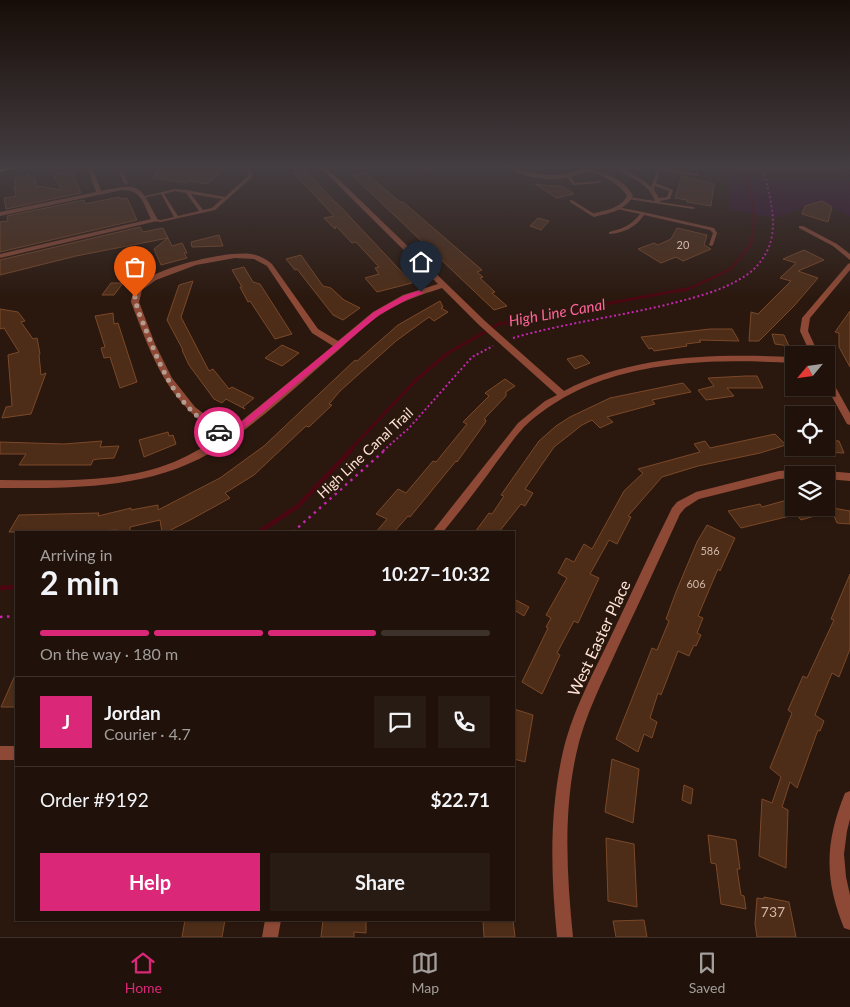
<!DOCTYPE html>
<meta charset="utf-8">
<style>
body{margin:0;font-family:Lato,sans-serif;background:#281b13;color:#f1f3f6;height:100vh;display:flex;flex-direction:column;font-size:19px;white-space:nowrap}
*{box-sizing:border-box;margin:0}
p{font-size:16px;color:#a29e9c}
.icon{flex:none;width:28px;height:28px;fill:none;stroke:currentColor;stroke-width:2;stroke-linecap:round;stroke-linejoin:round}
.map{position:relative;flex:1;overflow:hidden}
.side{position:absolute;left:15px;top:531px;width:500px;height:390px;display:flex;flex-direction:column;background:#20120a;border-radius:0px;box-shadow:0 1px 4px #0004,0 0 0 1px #3d322b}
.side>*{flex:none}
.needle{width:32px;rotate:241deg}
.buttons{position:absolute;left:785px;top:346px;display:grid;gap:10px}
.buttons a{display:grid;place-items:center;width:50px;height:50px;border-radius:0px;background:#20120a;box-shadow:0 1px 4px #0004,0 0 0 1px #3d322b;font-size:25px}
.pin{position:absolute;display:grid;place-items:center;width:42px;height:42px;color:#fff;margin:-51px -21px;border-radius:50% 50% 50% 0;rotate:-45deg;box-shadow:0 0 5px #0007}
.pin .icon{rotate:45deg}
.courier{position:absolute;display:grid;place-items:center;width:50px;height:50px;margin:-25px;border:4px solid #db2777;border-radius:50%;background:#fff;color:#222;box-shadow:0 1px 6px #0007}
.headline em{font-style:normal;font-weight:700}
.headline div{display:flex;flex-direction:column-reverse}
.headline{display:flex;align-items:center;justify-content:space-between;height:85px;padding:0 25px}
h1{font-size:32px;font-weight:700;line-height:38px}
.bar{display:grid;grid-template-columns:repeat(4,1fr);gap:8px 5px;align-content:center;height:60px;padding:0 25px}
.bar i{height:6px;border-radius:4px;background:#3d322b}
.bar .active{background:#db2777}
.bar p{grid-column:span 4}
.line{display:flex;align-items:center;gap:12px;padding:0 25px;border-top:1px solid #3d322b}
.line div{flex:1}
.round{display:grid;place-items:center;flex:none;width:52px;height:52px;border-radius:0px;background:#281b13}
.action{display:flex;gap:10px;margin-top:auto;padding:10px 25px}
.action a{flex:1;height:58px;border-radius:0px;background:#db2777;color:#fff;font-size:20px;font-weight:700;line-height:58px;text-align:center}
.action a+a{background:#281b13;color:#f1f3f6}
.tab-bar{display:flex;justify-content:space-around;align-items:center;height:70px;border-top:1px solid #3d322b;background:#20120a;font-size:14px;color:#a29e9c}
.tab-bar a{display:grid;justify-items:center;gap:2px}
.tab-bar .active{color:#db2777}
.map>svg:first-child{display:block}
</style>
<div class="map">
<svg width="850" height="937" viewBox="0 0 850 937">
<rect width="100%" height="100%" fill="#2a180e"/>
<path fill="#35102f" d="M729,168h121v48l-29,-15 -47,17 -45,-9z"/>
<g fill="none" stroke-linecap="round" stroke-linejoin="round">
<path stroke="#4b0612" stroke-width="2.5" d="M840,168l3,12 7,4
M684,291l47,-22 20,-25 3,-25 -6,-51"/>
<path stroke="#4b0612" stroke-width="3" d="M349,451l66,-70 33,-28 51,-29 187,-35"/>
<path stroke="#4b0612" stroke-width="4.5" d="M259,532l39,-26 53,-56
M0,588l16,-1"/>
</g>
<path fill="#4d2d18" stroke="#7b4828" d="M159,168h67l-19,16 -18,-3 -4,2 -32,-5z
M305,170l31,33h1l75,80 -35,9 -12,-14 14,-4 -4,-6 4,-1 -23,-25 -4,1 -16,-17 -1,3 -11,-11 10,-2 -40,-43z
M65,171l7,1 9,21 -75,16 -2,-11 12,-2 -2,-9h2l-1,-8 1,-1 13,-3 2,4 4,-1 1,10 3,-2 22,4 -7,-15z
M364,172l36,30h3l79,68 -5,2 6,5 -3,1 15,14 -3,1 15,13 -13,4 -142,-135z
M682,176l32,8 -3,22 -24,-4v-2l-12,-2z
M535,184l29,3 10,7 -17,4z
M119,197l1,2 7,-1 10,22 -137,32v-30l8,-1 -1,-5 77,-16 1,4z
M822,201l10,6 -4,15 -26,-8 3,-8z
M538,218l11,3 -8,9 -11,-4z
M140,227l3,5 20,-4 5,10 -92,18 -76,19v-15z
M677,228l30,7 -3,10 7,4 -28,12 -7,-4 -15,6 -23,-14 16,-6 4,2 13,-6z
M219,235l4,11 -31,1 -1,-5z
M168,238l4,8 10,-3 5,10h-3l3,5 -26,7 -7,-16z
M804,250l20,10 -26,11 20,7 -24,28 -35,35h-10l2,-29 7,2 33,-33 -11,-3 16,-15 -13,-4z
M301,255l22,31 8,2 13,12 16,8 -17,12 -10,-5 -36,-46 -2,1 -9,-11z
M244,267l9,15 7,2 32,50 -17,5 -25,-38 -2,1 -8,-15h2l-10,-17z
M193,281l-12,36 28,54 4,-2 16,20 3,-2 22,11 -11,9 2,2 -19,-10 -4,4 -8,-4 -25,-34 -7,-15h1l-16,-30 12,-35z
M111,283h12l-9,12h-12z
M440,301l3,6 -2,1 7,4 -14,9 -5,-4 -33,24 -56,50 -11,13 3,1 -23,22 -3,-1 -52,49 -29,18 5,5 -38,21 -25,13h-5l-2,-12 -30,7v5h-13v-2l-39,2h-69l10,-17 80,-2 -1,3 33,-8v2l27,-5v5l62,-32 44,-32 91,-86 2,1 41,-36z
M0,309l18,3 7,9 -4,1 12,17 4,-1 3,16 -1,1 2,20 5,-2 -15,41 -29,4 4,-11 6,-1 -4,-51 11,-3 -15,-24 -4,1z
M850,311v56l-11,-20v-14l-4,-1z
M113,313l1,11 4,-1 19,59 -17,6 -10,-31 -6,1 -3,-10 4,-1 -10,-31z
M710,329h22l7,12 -40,-1 2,2 -15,2 1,2 -33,5 -2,-3 -3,1 -8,-12z
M772,334l12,1 5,11 -14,-2z
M282,345l17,8 -17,13 -17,-8z
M582,355l8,8 -15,6 -8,-10z
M746,376h11l6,12h-36l7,8 -28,4 -8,-10 16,-4 -6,-8z
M505,379l10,7 -9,6v4l-22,23 2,1 -1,3 -28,39 -1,-1 -46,56 -2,-1 -14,16h-18l11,-13 -11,-5 22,-25 8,4 27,-32 3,1 31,-38 -4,-2 26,-26 -4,-3z
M683,383l8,9 -39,8 3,4 -48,13 6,5 -13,6 -8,-8 -10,5 -28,22 -29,42 8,4 -8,13 -4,-2 -22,28h-24l14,-19 3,1 12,-18 -3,-1 38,-54 17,-15 14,-9 40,-19z
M168,432l1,4 4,-1 3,9 -32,13 -5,-17z
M775,434l11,11 -26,8 -62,13 -36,11 -34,39 3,1 -14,27 -8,-4 -19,34 9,4 -21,45 -4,-2 -17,32 3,2 -18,39 -20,-12 26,-54 -2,-1 5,-9 -5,-3 21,-37 -9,-5 8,-15 8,4 10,-18 8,5 32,-58 19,-18 -5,-4 62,-17 -6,-8 11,-3 5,7z
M826,440l13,1 5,12 -18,-1z
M102,441l-2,6 19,-1 -5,12 -16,1 -5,1 -2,5h-72l7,-11h-26v-12l64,2z
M794,498v10h39l17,3v13l-13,-1 -5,-12 -31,9 -7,-8v3l-53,13 -13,-17 32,-7 2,3z
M707,525l28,13 -15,33 -2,-2 -20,47 5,2 -6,15 4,2 -5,11 -2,-1 -5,11 -11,-5 -17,44 -3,-2 -8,25 7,4 -5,16 -8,-4 -6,18 -22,-13 36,-91 5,2 12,-29 -3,-2 10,-27 21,-50z
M850,574v75l-11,28 -7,-4 -17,42 9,6 -4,10 -2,-1 -21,58 -7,-6 -8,25 6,3 -2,58 -27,-12 3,-57 10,4 9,-26 -11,-9 22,-55 -4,-3 15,-34 4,2 27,-58 -3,-1z
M514,599l15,8 -5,9 -10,-6z
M16,673v34h-15z
M514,709l19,6 -8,47 -11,-3z
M612,759l27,10 -6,54 -28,-11z
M684,785l9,4 -2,15 -9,-4z
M708,835l28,5 4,29h-3l4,26 3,1 2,13 -25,-5 -5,-40 -5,-1z
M606,838l28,6 3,63 -29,-6z
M764,897l25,5 7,35h-39l-2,-13 2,-26 7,1z
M185,920h40l-3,17h-40z
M323,920h43v13l-12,-1v5h-33z
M483,920h30l2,17h-31z
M644,920l3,17h-31l-3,-16z"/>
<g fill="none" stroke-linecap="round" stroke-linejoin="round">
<path stroke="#c525b1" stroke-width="2" stroke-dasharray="2 2.5" stroke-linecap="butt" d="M513,338c55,-16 112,-22 168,-37 23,-6 47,-13 67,-27 11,-8 20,-21 23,-34 6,-23 -3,-50 -8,-72
M383,451l26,-23 63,-71 21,-11"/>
<path stroke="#c525b1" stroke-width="2.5" stroke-dasharray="2.5 4.5" stroke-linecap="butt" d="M293,532l92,-82
M0,617l16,-1"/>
<path fill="#8d4935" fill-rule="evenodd" d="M118,168h9l-6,2 7,13 -1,1 -3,-1z
M245,168h4l4,7 -2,3 -36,32 -54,12 -8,-1v-2l8,1 13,-3 -13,-23 -18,4 -2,-1 34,-8 12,1 38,7 23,-21 1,-1zM175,191l11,2 13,18 -21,5 -14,-22zM191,194l31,5 -10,9 -9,2z
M434,168h6l-17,4 -2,-1z
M616,168h4l23,12 8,7 6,-17 -6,-1 -1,-1h9l39,6 1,1 -2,1 -37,-6 -4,13 17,7 -3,9 -10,2v1l33,5 2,1 -2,1 -65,-10 -1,-1 2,-1 26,4c-9,-20 -22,-21 -39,-33zM655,186l14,5 -2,6 -8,1 -5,-8z
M568,174h1l6,9 24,-2 2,1 -2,1 -25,2h-1l-7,-10z
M570,200h2l24,15 -4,1 -22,-14z
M617,207l26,5 71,16 3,5 -4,12 -2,1 -2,-1 4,-12 -3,-3 -66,-15c-8,12 -20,18 -35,19v-2c13,-3 23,-7 31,-18l-23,-5z"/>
<path fill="#8d4935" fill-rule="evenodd" d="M87,168h6l8,23c41,-9 38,-6 57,29l-1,1 -157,37v-4l151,-35c-8,-16 -9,-29 -29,-29l-122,26v-4l96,-20z
M321,168h6l158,153 79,70c69,-37 153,-37 230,-34v6c-92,-5 -199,-3 -270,64 -10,11 -19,24 -28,36 -17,24 -35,47 -53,69h-11l86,-109 27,-22 12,-6 -78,-70 -37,-37c-22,7 -43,14 -62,27 -14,9 -26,21 -38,32 -42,36 -85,78 -132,106 -64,37 -139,35 -210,35v-8c57,0 119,4 174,-18 16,-7 31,-16 47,-25 -55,-38 -67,-75 -90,-135 1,-8 4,-15 11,-20 20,-16 84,-31 109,-28 8,1 15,5 21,10l46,65 20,12 35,-29 30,-17 35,-11zM235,258l19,1 13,7 45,67 21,13 -105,86 -33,-25 -23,-29 -17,-34 -16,-42 3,-12 14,-10 40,-15z
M509,168c14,-1 29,7 44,7 15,0 26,-7 39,-7l-2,2c18,5 34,8 43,26 -8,15 -24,17 -39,21l-2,-1v-2c13,-4 28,-5 35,-18 -6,-11 -30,-26 -42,-24 -5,1 -10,4 -15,5 -19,4 -45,2 -61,-9z
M799,226h4l34,18 13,10v6l-17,-14 -34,-18z
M850,263v7l-40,48 -2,13 11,24h-8l-11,-24 2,-13 46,-54z
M826,374l4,3 20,36v12l-3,-1 -21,-38z
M802,469l48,4v8l-24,-2v-4h-32v3l-15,1 -80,20 -14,9 -5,6c-20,44 -40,87 -61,131 -16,36 -35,71 -43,110 -13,60 -9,122 -3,182h-16c-6,-60 -8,-121 5,-181 9,-43 31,-82 50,-122 20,-42 39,-84 60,-126l5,-6 19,-10 83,-21z
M0,746h16v14h-16z
M850,791v28l-3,12 -3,23 2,23 4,18v35l-6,-2c-20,-49 -19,-86 1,-135z
M265,920h16l-3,17h-16z"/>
<path fill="#ffe15e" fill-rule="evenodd" d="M0,168h17l-17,4z"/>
</g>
<linearGradient id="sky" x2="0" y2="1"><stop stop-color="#170d08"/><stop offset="0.56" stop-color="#443d41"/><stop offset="1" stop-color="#443d41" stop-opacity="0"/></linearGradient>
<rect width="850" height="299" fill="url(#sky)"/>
<path fill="#db2777" d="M421,290l2,3 -15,6 -29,16 -149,125h-5l-8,-6v-4l2,-1 8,5 147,-122 29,-16z"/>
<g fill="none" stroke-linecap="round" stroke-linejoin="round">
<path stroke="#b49c91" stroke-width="5" stroke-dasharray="0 9" d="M135,297c1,11 7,23 11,33 17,44 31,76 73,102"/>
</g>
<g text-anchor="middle" stroke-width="4.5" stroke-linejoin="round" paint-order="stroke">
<g font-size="11" fill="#d2b6a7">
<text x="683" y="249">20</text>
<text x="710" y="555">586</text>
<text x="696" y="588">606</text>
</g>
<g font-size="14" fill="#ffe3d7" stroke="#2a180e">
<text transform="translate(365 453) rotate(-43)" y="5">High Line Canal Trail</text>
</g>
<g font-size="14" fill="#d2b6a7">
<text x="773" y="917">737</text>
</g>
<g font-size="15" font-style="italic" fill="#ff659b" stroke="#2a180e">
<text transform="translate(557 313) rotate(-10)" y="5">High Line Canal</text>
</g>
<g font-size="16" fill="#ffe3d7" stroke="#2a180e">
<text transform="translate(599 638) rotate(-65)" y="6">West Easter Place</text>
</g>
</g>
</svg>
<div class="buttons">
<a><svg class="needle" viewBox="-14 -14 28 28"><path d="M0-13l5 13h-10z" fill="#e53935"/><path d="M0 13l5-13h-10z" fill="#a29e9c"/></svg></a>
<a><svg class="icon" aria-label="locate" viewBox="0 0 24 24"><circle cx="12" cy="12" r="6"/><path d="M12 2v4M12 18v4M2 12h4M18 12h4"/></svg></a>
<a><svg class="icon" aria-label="layers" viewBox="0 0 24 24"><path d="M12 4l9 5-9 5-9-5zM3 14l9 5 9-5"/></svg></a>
</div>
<div class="pin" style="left:135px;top:297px;background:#ea580c"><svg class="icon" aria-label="bag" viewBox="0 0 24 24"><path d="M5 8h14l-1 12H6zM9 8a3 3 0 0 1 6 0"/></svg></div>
<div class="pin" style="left:421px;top:292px;background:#1f2937"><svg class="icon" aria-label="home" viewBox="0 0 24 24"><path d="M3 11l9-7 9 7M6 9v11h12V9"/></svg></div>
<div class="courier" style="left:219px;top:432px"><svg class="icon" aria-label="car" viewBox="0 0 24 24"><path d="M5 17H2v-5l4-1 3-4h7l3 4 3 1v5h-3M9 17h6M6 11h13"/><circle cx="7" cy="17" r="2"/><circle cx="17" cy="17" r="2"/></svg></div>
<section class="side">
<div class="headline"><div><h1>2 min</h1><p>Arriving in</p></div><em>10:27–10:32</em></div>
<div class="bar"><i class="active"></i><i class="active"></i><i class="active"></i><i></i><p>On the way · 180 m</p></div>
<div class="line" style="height:90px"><b class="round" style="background:#db2777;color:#fff">J</b><div><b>Jordan</b><p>Courier · 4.7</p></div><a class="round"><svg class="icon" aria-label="chat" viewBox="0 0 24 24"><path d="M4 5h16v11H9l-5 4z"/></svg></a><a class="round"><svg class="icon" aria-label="phone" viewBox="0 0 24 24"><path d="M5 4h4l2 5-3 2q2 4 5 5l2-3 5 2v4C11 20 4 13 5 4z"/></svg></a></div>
<div class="line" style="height:65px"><div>Order #9192</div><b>$22.71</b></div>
<div class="action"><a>Help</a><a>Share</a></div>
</section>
</div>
<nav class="tab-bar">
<a class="active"><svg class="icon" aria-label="home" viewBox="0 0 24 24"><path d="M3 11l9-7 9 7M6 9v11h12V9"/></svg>Home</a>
<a><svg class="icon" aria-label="map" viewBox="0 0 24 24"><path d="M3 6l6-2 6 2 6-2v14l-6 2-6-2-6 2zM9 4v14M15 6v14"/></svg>Map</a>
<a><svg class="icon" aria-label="saved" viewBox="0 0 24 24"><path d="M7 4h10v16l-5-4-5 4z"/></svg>Saved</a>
</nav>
